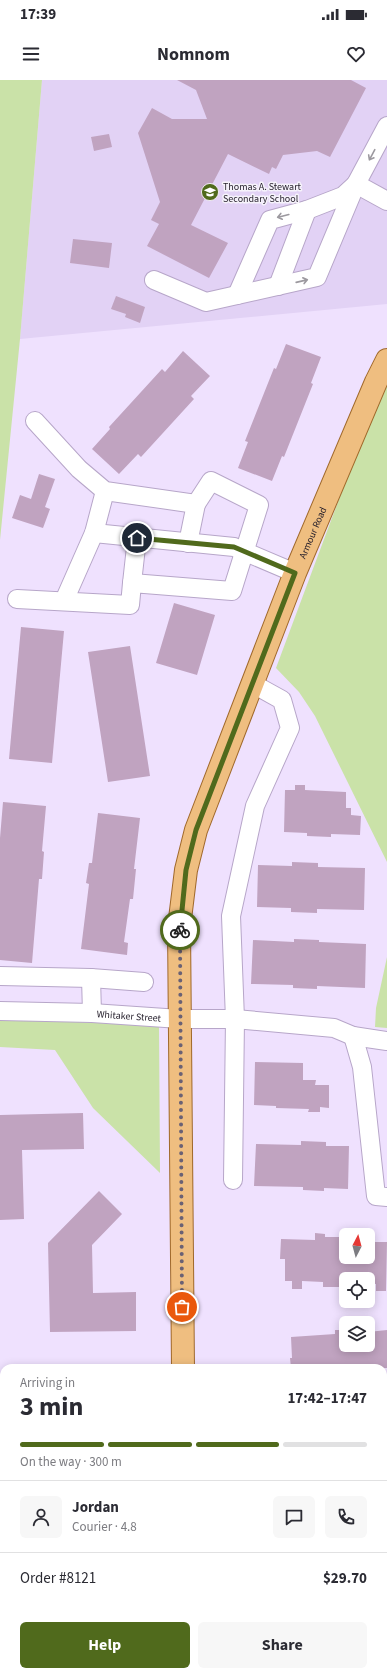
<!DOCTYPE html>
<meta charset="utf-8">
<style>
body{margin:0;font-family:"Source Sans 3",sans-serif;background:#f7f7f7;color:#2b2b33;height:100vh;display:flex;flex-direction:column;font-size:15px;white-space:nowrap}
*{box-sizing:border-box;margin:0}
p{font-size:13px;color:#7c7c81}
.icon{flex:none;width:22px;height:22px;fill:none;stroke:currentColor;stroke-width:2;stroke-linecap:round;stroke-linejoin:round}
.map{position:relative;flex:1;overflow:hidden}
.sheet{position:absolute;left:0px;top:1284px;width:387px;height:312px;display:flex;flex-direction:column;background:#fff;border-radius:12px 12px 0 0;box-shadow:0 2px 10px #0003}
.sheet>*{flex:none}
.needle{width:26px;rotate:6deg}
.controls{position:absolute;left:339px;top:1148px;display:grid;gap:8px}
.controls a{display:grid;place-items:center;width:36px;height:36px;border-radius:6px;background:#fff;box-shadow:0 2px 10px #0003;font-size:20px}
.pin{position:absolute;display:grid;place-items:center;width:34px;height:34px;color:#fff;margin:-17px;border:2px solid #fff;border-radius:50%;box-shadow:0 1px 4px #0007}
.courier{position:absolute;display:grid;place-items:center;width:40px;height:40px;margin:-20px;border:3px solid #506a1c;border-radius:50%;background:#fff;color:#222;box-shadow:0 1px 5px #0007}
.summary em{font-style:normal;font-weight:700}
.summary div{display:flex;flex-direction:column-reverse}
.summary{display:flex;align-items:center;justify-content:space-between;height:68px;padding:0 20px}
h1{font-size:26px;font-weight:700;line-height:30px}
.bar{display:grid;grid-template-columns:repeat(4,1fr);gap:6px 4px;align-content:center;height:48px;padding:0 20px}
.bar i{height:5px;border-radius:3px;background:#e1e1e2}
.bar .current{background:#506a1c}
.bar p{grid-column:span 4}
.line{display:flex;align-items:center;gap:10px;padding:0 20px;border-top:1px solid #e1e1e2}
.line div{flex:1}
.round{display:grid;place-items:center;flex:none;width:42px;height:42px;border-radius:6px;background:#f7f7f7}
.primary-button{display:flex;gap:8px;margin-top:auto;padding:8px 20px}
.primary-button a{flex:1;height:46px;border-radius:6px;background:#506a1c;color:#fff;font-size:16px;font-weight:700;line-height:46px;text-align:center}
.primary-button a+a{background:#f7f7f7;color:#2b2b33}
.status{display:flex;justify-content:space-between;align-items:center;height:28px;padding:0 20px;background:#fff;direction:ltr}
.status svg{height:11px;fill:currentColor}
header{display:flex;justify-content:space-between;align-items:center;height:52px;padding:0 20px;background:#fff;font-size:18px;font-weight:700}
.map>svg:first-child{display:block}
</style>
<div class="status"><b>17:39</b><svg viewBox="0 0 49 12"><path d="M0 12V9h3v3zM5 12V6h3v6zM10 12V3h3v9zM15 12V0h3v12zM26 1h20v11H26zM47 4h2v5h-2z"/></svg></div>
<header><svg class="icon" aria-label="menu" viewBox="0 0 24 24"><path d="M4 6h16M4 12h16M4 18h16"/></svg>Nomnom<svg class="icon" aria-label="heart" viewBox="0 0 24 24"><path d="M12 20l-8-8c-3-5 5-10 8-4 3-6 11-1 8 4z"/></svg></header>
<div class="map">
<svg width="387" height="1596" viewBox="0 0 387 1596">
<rect width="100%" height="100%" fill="#efe1fe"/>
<path fill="#e2d2f5" d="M42,0h345v224l-367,35z
M179,1592h109l-1,4h-109z"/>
<path fill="#cae2a8" d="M0,0h42l-22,259 -20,201z
M387,305v477l-72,-146 -16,-24 -23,-24 94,-252z
M387,877v71l-12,-1 1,-19z
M0,938l159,8 1,147 -67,-65 -38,-58 -55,-3z"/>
<path fill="#c0a3c0" d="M177,0h174l15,8 -36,69 -13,-6 -34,4 -7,14 -4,-2 -3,7 -41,-20 -37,71 37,18 -19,35 -62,-32 12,-22 -8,-4 9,-18 -22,-69 14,-25 20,11h35l-11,-29z
M109,54l3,13 -18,4 -3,-14z
M73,159l39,4 -3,25 -39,-5z
M116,216l29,11 -5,16 -15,-6 1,-3 -15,-5z
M286,264l35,13 -10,26 2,1 -29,73 -2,-1 -10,25 -34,-13 10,-26 -3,-1 29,-73 2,1z
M183,271l27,25 -19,20 3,3 -53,58 -3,-3 -19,20 -27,-25 18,-20 -1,-2 53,-58 3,3z
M39,394l16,5 -10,28 5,2 -7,19 -31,-10 8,-23 11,4z
M174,523l41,12 -18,60 -41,-12z
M21,547l43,4 -12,132 -43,-4z
M130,566l20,130 -42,6 -20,-130z
M295,705h10v5l41,2v16h5v7l10,1 -1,19 -29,-1v3l-24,-1v-3l-23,-1 1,-42h10z
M3,722l43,4 -4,45 2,1 -2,27h-3l-7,84 -32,-3v-122z
M98,733l42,5 -6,51h2l-3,30h-3l-6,43 4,1 -1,12 -46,-6 8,-65 -3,-1 3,-20h3z
M292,782l26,1v4l47,1 -1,42 -47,-1v4l-26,-1v-4l-34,-1 1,-42 34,1z
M294,859l25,1v2l47,2 -1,44 -48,-2v3l-24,-1v-3l-42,-1 2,-44 41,2z
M255,982l48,1v17h13l-1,5h14v23l-9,-1v5h-12l1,-3 -33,-1v-2l-22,-1z
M83,1033l1,36 -62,1 2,69 -24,1v-105z
M301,1061l25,1v4h23l-1,43 -24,-1v3l-21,-1v-3l-49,-1 2,-42 45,1z
M99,1111l23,23 -30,31 1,48 43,-1v39l-86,1 -2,-89z
M315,1153l10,1v3h21v20h22v-15h19l-1,49h-10v-7l-8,-1v-4h-22v8h-23v-5l-21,-1v8h-10v-8h-7v-22h-5l1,-20 34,1z
M335,1250h11v15h22v-13l19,-2v38h-96l-1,-10h2l-1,-21 44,-3z"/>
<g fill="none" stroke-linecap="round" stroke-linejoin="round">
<g stroke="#b7a6c9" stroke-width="20">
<g id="minor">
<path d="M356,104l31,17"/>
<path d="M154,200l52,22 111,-25 39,-93 31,-58"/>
<path d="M278,206l29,-76"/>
<path d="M237,215l33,-75 37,-10 36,-14 13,-12"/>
<path d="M94,453l140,14 61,26"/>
<path d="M188,463l8,-39"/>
<path d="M132,503l5,-45"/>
<path d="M17,519l113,6 2,-22 100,8 27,-86 -48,-24 -15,23 -91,-13 -26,-22 -44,-48"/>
<path d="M64,521l30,-68 11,-42"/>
<path d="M0,896l91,2 53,4"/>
<path d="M91,898l1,35"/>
<path id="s1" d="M0,931l92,2 88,6h55l99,9 19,8 34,5"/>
<path d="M353,956l9,31 14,129 11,1"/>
<path d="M233,1100l2,-161 -4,-103 24,-110 35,-78 -8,-28 -29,-16"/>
<path d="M383,1413l4,-1"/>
<path d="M0,1556l4,1"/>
<path d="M383,1585l4,-12"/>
</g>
</g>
<g stroke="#a0692b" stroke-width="24">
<g id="major">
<path id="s2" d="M183,1288l-4,-441 7,-57 10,-40 99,-257 81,-191 11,-22"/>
<path d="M156,1596l1,-4"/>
</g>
</g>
<use href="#minor" stroke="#fff" stroke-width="18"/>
<use href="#major" stroke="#efbe80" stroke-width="22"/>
</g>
<defs><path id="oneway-shaft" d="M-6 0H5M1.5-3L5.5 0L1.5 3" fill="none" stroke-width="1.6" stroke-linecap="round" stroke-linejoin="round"/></defs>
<g stroke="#9c999f">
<use href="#oneway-shaft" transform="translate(372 75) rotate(118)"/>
<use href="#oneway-shaft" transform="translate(283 136) rotate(166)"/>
<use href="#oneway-shaft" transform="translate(302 201) rotate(-13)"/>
</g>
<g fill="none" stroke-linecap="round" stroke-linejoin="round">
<path stroke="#6a6174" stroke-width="4" stroke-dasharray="0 7.2" d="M180,850l2,377"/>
<path stroke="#506a1c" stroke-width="5" d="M137,458l97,9 61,26 -99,257 -10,40 -6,60"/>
</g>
<defs>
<g id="school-disc" transform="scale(0.9)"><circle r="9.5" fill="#506a1c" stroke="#f6f3fb"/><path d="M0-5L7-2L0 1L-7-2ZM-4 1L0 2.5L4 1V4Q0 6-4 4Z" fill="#fff"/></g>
</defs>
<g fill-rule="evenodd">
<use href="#school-disc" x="210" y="112"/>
</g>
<g text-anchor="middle" stroke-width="3" stroke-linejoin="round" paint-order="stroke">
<g font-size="10" fill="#221c29" stroke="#f6f3fb" text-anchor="start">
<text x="223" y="110">Thomas A. Stewart<tspan x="223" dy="12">Secondary School</tspan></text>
</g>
<g font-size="10" fill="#221c29" stroke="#f6f3fb">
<text dy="4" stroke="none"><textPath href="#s2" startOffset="859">Armour Road</textPath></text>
<text dy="4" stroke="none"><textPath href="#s1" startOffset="129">Whitaker Street</textPath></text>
</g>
</g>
</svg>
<div class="controls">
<a><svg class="needle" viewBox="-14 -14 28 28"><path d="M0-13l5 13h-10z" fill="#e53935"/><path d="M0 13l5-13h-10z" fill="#7c7c81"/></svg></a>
<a><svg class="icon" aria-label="locate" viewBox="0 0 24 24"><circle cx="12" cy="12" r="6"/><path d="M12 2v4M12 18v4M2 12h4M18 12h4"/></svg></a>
<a><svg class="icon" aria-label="layers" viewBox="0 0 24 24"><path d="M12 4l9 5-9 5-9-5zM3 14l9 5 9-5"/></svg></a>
</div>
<div class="pin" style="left:182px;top:1227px;background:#ea580c"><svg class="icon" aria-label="bag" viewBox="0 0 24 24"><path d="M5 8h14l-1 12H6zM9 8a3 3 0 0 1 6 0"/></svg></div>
<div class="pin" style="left:137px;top:458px;background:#1f2937"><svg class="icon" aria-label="home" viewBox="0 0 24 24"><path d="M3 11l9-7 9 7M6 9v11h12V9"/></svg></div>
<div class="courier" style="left:180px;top:850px"><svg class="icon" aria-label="bike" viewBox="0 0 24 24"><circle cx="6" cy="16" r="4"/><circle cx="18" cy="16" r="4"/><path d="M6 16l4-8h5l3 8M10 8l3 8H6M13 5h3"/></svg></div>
<section class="sheet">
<div class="summary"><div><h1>3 min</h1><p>Arriving in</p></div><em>17:42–17:47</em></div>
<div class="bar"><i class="current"></i><i class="current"></i><i class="current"></i><i></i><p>On the way · 300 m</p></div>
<div class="line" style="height:72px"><a class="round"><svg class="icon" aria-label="person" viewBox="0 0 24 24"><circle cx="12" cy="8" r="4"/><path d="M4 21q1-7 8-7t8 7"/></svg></a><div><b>Jordan</b><p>Courier · 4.8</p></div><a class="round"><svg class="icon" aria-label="chat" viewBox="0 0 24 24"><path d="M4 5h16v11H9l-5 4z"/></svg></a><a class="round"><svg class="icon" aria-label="phone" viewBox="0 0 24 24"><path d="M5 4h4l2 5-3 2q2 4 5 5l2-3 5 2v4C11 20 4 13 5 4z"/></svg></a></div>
<div class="line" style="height:52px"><div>Order #8121</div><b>$29.70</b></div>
<div class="primary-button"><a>Help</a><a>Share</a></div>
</section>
</div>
